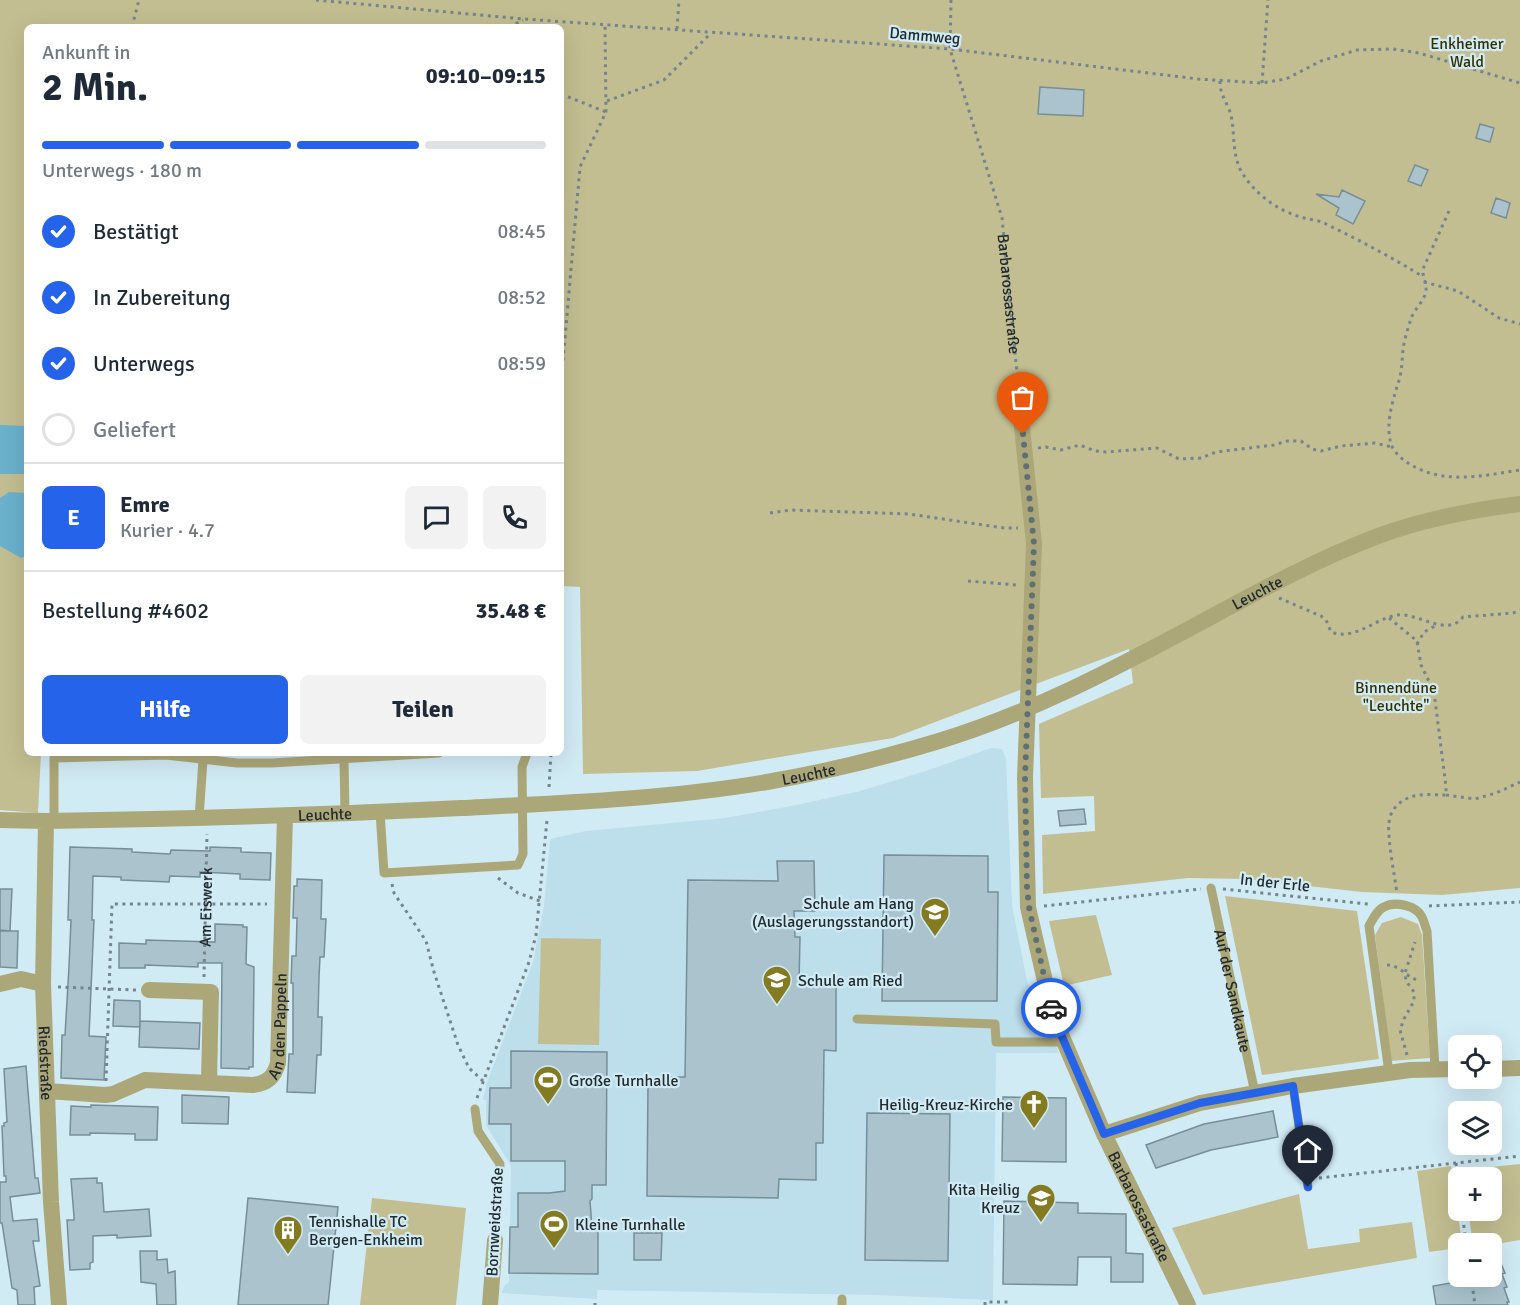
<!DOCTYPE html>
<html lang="de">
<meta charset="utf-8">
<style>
body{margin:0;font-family:Signika,sans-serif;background:#f2f2f3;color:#1f2937;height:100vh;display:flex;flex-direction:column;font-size:22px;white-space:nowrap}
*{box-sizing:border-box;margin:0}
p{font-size:20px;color:#747a83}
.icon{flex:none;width:33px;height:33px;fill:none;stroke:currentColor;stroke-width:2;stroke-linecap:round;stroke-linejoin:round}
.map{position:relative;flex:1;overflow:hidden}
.panel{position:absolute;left:24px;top:24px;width:540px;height:732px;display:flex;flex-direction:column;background:#fff;border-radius:9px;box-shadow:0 6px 24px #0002}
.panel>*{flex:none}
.fabs{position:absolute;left:1448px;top:1035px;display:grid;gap:12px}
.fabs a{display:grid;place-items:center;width:54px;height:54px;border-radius:9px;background:#fff;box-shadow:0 6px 24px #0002;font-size:30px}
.pin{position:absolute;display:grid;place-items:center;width:51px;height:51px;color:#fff;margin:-62px -26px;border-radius:50% 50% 50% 0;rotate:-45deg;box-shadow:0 0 6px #0007}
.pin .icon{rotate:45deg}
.courier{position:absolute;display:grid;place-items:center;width:60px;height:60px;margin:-30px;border:4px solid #2563eb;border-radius:50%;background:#fff;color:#222;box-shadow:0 2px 8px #0007}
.summary em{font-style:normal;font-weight:800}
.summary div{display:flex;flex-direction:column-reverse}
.summary{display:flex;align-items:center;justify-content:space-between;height:102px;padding:0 18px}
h1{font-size:39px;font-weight:800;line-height:45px}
.bar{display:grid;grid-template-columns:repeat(4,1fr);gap:9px 6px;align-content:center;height:72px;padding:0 18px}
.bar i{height:8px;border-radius:4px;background:#e0e1e3}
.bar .selected{background:#2563eb}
.bar p{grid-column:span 4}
.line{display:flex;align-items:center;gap:15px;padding:0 18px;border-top:2px solid #e0e1e3}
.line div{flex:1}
.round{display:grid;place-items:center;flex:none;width:63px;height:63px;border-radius:9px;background:#f2f2f3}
ol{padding:0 18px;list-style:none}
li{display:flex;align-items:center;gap:18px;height:66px}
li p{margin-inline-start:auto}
li .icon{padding:6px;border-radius:50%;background:#2563eb;color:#fff;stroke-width:4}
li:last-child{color:#747a83}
li i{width:33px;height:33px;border:3px solid #e0e1e3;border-radius:50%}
.cta{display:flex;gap:12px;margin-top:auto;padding:12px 18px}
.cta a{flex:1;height:69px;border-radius:9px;background:#2563eb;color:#fff;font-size:24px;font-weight:800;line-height:69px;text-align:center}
.cta a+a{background:#f2f2f3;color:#1f2937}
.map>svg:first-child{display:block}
</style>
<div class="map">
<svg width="1520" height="1305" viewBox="0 0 1520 1305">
<rect width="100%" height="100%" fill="#d1ebf5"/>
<path fill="#bddeeb" d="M991,748l11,1 4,10 6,146 15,76 32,72h-63l-3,247 -117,-5 -279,-5v9l-95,-6 2,-7 5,-4 2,-116 -25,-41v-25h-3l3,-15 47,-123 11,-56 6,-67 36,-8 139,-13 67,-12 68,-15 66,-20z"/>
<path fill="#c3be91" d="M0,0h1520v888l-78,7 -80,-3 -118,-13 -56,-1 -145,16 -1,-59 53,-4 -1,-35 -53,2 -2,-74 94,-41 -4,-34 -236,89 -196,33 -114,3 -3,-187 -19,-1v-559h-534v726h14l-3,60 -38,-3z
M1225,896l132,15 22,148 -117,16z
M1096,915l16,60 -48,11 -15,-65z
M1401,917l17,7 4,11 8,123 -39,3 -16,-126 7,-12z
M541,938l60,1 -2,106 -61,-1z
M1520,1164v76l-29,5 -18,-2 -5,-32 23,-1v-32l-28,-1 -1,-7z
M1451,1166l11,77 -4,1v4l-29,4 -12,-81z
M1299,1194l9,55 52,-7 -1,-13 53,-7 5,36 -214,37 -31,-67z
M372,1198l94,10 -10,97h-96z"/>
<path fill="#6bb1cc" d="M0,425l27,1v48h-27z
M9,492l18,1v62l-6,3 -21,-12v-48z"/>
<path fill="#aac3cd" stroke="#778e97" stroke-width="1.5" d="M1040,87l44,3 -1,26 -45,-2z
M1480,124l14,4 -4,14 -14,-4z
M1415,165l13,5 -7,16 -13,-5z
M1342,190l23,11 -12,23 -17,-9 3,-7 -23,-14 23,3z
M1496,198l14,5 -4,15 -15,-5z
M1084,809l2,15 -26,2 -2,-15z
M70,847l62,2v3l38,2 1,-4 39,1v-4l31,1v4l30,1 -1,27 -30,-1v-5l-40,-2v5l-30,-1 -1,6 -48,-2v-3l-28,-1 -1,44h2l-5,116 17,1 -2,43 -43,-2 1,-43h3l4,-68 2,-47h-3z
M884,855l104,1v36h10l-1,109h-115z
M777,861h37l1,50h-21l1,26h5l-1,47h37v67l-12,-1 -1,93h-7v37l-37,-1 -1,19 -131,-2 1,-113 20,1v-7h17l3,-197 90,1z
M297,879l25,1 -1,39h5l-2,38h-4l-1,20 -1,40h4l-1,38h-4l-2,38 -28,-1 2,-38h4v-71h-2l1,-27h4l1,-38h-4l1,-32h3z
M0,889h12l-2,42 -10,-1z
M215,924l28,1v2h4l-1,37 8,3 -1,100h-4v2l-28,-1 1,-105h-24v4l-53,-2v3h-26v-25l27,1v-4l69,2z
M0,931h18l-1,37 -17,-1z
M114,1000l26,1v26l-27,-1z
M140,1021l60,2 -1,26 -60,-2z
M511,1051l96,1 -1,133h-14v14l-2,2 2,27h6v46l-89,-1 1,-46h8v-34h31l16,-2v-30h-54v-37h-22l1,-36h21z
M26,1066l9,112h3l2,15 -30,4 3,24 24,-2 2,22h-6l7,45 -6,1 1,18h-17l-1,-15 -5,-2 -10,-65h-2v-41h6v-6h-2l-2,-50h2v-3l3,-1 -3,-53z
M182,1095l47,2 -1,27 -46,-1z
M1003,1097l63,1v64l-64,-1z
M91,1105l67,2 -1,33h-22v-6l-45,-1v2h-20l1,-29 20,1z
M1273,1111l5,26 -67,13 -55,18 -10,-23 58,-21z
M867,1113l83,1 -2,147 -83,-1z
M97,1178v5h5l2,29 45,-3 2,27 -34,2v-3l-24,1v26l-3,1v6l-20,1 -3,-50h7v-3l-3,-38z
M248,1198l90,9 -10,98h-90z
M1004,1201l74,2v10l48,1v39l17,1v28h-32v-25h-33l-1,28 -74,-1z
M634,1233h28l-1,27h-27z
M1491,1240l14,33 -3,1 5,13 -3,1 5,14h-2l1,3h-72l-3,-19 58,-10z
M140,1251h17v9l10,-1 1,14 7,-2 1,34h-19l-1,-21 -15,-2z"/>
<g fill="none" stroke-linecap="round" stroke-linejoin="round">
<g stroke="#74858b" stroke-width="3" stroke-dasharray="3 4.5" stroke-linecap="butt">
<path d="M316,0l208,19 426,30 248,30 64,4 24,-4 35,-18 36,-11 36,-1 26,4 101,30"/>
<path id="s1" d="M951,0l-1,49 52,169 16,165"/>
<path d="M132,27l7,-27"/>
<path d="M509,27l14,-7"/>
<path d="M677,29l2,-29"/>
<path d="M1220,81c-1,12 8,23 11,34 4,19 1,36 9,54 13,24 37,42 64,49 7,2 15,2 22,6 33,16 65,33 96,52"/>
<path d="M1262,83l6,-83"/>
<path d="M561,94l45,18"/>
<path d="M607,101l57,-21 47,-47"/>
<path d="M1449,211l-26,58c-1,8 4,14 3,22 -2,11 -12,18 -15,28 -3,9 -7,21 -8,31 -1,9 -1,18 -3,27 -6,20 -14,41 -10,63 1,8 8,16 15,21 36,25 75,15 115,9"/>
<path d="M1424,282l34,9 41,27 21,6"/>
<path d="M561,383l19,-216 26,-55 -1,-87"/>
<path d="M1038,448l8,-1 15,3 19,-5 15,6 11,1 51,-4 22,11 22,-1 15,-6 58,-7 13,-4h14l11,8 9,2 20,-5 34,-3 17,4"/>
<path d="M770,513l21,-3 118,4 95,14h14"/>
<path d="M968,581l48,4"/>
<path d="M1279,598l42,18 5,4 5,12c24,9 43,-13 66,-17 21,-3 50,23 66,2l50,-4 7,-3"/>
<path d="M1389,618l28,23 4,24 13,27 12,95v8c-12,0 -27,-2 -38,3 -11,5 -18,13 -19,25 -2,15 6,54 8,71"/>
<path d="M1417,644l7,-12 13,-7"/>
<path d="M549,787l2,-34"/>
<path d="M1446,795l29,4 21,-6 24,-11"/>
<path d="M498,878l20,15 22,8"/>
<path d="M392,884l2,9 32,48 8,31 24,73 11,23 14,13"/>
<path d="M1223,889l145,15"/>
<path d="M1044,906l157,-17"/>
<path d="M1429,906l91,-4"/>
<path d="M1387,965c13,0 20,13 33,16"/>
<path id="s2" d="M204,977l3,-143"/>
<path d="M58,987l78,3"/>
<path d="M1407,1055l-7,-25 4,-11 10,-18v-9l-8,-11 -1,-8 10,-31"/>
<path d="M106,1081l6,-177h155"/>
<path d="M477,1098l52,-136 7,-27 11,-115"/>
<path d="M1456,1163l2,19"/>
<path d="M1319,1178l201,-22"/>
<path d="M1462,1210l4,34"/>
<path d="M1471,1276l4,29"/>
<path d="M595,1305v-2"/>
<path d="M985,1305v-3h26"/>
</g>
<g stroke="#aca779" stroke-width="9">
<path d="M344,760l1,53"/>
<path d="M380,812l4,61 134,-8 5,-11 -1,-87 5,-14"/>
<path d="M199,818l4,-58"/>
<path d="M54,821v-63l112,-3 71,8h35l167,-10"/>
<path id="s3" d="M1211,888l44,205"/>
<path d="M857,1019l138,5 1,18h68"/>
<path d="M1389,1073l-20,-147c4,-7 8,-16 15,-19 11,-6 32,-2 38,10 2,4 3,9 5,14l8,138"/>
<path d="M1293,1086l15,101"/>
<path d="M475,1109l3,22 22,33 -5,76"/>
<path d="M842,1305v-6"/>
</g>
<g stroke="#aca779" stroke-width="16">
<path id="s4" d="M1019,398l15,146 -9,234 3,129 25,109 51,118 84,171"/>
<path id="s5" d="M0,820l46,1 -3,163 8,218 8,103"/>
<path d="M0,984l21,-5 22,5"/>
<path d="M149,990l62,2 -2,90"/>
<path d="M1491,1069l29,-1"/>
<path id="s6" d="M47,1091l58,4 8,-1 32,-14 108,5c15,-2 21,-8 25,-22l7,-247"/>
<path d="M1104,1134l96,-31 93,-17 117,-16 48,-1"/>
<path d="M490,1305l5,-65"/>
</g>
<path stroke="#aca779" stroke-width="16" id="s7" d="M46,821c138,-2 277,-6 415,-13 102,-5 205,-9 306,-26 58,-10 116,-24 172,-41 92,-28 175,-72 259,-117 59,-32 117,-64 180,-88 46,-17 94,-26 142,-32"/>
</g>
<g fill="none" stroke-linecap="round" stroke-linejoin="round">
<path stroke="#5f6f74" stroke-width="6" stroke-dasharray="0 10.8" d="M1023,434l11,110 -9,234 2,109 2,20 22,101"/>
<path stroke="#2563eb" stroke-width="8" d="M1051,1008l2,8 51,118 96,-31 93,-17 15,101"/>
</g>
<defs>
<g id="school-pin" transform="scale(1.5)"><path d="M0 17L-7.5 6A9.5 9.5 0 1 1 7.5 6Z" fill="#847a1f" stroke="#d1ebf5"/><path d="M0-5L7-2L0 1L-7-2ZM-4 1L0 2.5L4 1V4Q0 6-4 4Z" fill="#fff"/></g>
<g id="stadium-pin" transform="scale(1.5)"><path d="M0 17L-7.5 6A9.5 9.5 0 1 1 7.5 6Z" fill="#847a1f" stroke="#d1ebf5"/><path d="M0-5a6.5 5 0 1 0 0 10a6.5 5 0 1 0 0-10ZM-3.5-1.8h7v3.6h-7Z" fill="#fff"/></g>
<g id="church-pin" transform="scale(1.5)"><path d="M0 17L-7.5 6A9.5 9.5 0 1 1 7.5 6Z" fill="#847a1f" stroke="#d1ebf5"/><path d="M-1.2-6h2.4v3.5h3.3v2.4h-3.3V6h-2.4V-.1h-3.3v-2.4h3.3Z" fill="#fff"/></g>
<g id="building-pin" transform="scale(1.5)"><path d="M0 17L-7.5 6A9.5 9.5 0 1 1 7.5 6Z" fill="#847a1f" stroke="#d1ebf5"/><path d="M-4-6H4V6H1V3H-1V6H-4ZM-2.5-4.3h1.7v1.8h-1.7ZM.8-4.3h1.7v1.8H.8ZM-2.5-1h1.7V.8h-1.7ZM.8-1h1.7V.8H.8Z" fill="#fff"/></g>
</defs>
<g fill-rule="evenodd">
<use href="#school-pin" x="935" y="912"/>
<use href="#school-pin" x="777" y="980"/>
<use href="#stadium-pin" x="548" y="1080"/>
<use href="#church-pin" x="1034" y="1104"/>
<use href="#school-pin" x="1041" y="1198"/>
<use href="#stadium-pin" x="554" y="1224"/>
<use href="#building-pin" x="288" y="1230"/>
</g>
<g text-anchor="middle" stroke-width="4.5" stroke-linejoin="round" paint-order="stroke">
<g font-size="16" fill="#222c2f" stroke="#d1ebf5">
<text transform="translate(925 35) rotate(5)" y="6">Dammweg</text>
<text dy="6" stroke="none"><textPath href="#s1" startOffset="302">Barbarossastraße</textPath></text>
<text dy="6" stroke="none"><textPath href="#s7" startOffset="1251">Leuchte</textPath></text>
<text dy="6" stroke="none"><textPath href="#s7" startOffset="765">Leuchte</textPath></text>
<text dy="6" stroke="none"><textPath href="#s7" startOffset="279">Leuchte</textPath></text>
<text transform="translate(1275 882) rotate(6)" y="6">In der Erle</text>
<text dy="6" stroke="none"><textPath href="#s2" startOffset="70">Am Eiswerk</textPath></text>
<text dy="6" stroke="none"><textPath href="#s3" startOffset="105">Auf der Sandkaute</textPath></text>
<text dy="6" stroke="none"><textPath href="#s6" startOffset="282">An den Pappeln</textPath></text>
<text dy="6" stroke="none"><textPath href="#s5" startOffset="288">Riedstraße</textPath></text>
<text dy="6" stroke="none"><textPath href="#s4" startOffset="831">Barbarossastraße</textPath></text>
<text transform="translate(494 1222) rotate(-87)" y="6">Bornweidstraße</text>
</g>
<g font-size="16" fill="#353000" stroke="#d1ebf5">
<text x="1467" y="49">Enkheimer<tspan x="1467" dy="18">Wald</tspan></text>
<text x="1396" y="693">Binnendüne<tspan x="1396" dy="18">"Leuchte"</tspan></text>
</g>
<g font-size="16" fill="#222c2f" stroke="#d1ebf5" text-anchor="start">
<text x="914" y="909" text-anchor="end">Schule am Hang<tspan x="914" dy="18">(Auslagerungsstandort)</tspan></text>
<text x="798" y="986">Schule am Ried</text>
<text x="569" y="1086">Große Turnhalle</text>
<text x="1013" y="1110" text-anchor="end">Heilig-Kreuz-Kirche</text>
<text x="1020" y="1195" text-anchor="end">Kita Heilig<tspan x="1020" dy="18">Kreuz</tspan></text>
<text x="309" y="1227">Tennishalle TC<tspan x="309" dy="18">Bergen-Enkheim</tspan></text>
<text x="575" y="1230">Kleine Turnhalle</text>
</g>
</g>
</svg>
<div class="fabs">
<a><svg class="icon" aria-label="locate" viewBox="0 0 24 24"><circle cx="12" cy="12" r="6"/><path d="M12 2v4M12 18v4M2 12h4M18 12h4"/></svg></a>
<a><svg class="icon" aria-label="layers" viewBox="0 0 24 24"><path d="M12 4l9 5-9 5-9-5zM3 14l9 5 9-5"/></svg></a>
<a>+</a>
<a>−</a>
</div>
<div class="pin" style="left:1023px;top:434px;background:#ea580c"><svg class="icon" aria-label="bag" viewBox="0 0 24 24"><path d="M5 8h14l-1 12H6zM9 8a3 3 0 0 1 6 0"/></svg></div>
<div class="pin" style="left:1308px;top:1187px;background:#1f2937"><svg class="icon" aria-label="home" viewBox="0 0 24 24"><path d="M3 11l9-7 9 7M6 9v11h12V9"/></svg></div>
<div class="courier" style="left:1051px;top:1008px"><svg class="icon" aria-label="car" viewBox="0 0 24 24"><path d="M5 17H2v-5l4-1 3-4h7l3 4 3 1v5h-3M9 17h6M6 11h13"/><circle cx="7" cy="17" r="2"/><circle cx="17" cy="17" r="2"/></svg></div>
<section class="panel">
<div class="summary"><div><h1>2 Min.</h1><p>Ankunft in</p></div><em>09:10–09:15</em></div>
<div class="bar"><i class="selected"></i><i class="selected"></i><i class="selected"></i><i></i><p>Unterwegs · 180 m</p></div>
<ol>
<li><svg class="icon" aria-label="check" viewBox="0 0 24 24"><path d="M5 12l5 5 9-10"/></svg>Bestätigt<p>08:45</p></li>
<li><svg class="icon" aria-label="check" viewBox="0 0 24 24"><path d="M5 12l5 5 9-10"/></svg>In Zubereitung<p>08:52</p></li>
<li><svg class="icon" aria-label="check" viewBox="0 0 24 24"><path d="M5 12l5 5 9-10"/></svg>Unterwegs<p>08:59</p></li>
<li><i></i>Geliefert</li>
</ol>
<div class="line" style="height:108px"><b class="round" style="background:#2563eb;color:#fff">E</b><div><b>Emre</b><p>Kurier · 4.7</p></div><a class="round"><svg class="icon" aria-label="chat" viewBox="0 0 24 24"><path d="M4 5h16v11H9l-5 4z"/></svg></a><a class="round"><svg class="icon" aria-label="phone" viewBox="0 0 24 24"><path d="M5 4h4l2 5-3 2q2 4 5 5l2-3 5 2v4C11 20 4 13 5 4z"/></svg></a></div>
<div class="line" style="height:78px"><div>Bestellung #4602</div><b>35.48 €</b></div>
<div class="cta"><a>Hilfe</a><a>Teilen</a></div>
</section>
</div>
